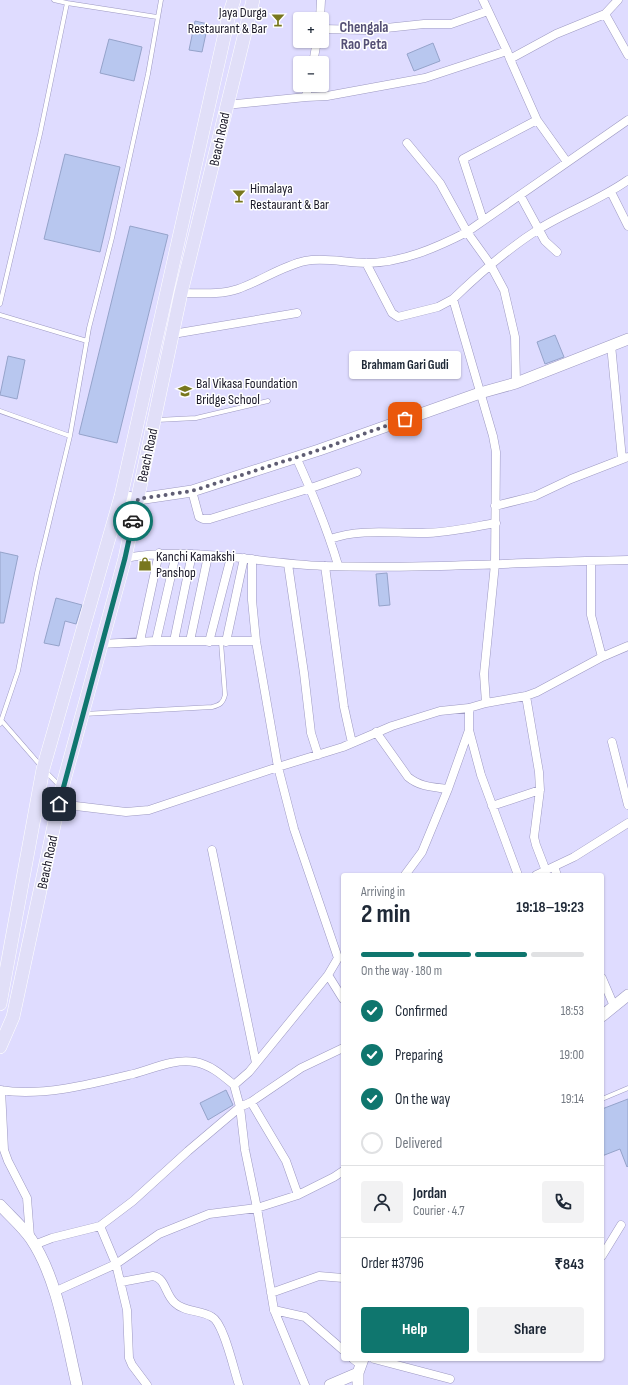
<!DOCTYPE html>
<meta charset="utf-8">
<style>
body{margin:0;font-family:"Sofia Sans Condensed",sans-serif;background:#f2f2f3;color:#1f2937;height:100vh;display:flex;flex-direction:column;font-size:15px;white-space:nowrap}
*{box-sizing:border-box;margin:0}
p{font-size:13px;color:#747a83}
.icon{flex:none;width:22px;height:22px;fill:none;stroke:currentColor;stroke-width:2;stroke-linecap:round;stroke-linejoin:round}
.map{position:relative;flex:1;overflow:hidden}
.drawer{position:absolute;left:341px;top:873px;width:263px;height:488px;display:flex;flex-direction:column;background:#fff;border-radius:4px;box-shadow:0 1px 3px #0004}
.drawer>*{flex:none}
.buttons{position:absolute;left:293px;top:12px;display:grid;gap:8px}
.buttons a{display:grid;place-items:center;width:36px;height:36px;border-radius:4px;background:#fff;box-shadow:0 1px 3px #0004;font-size:20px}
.pin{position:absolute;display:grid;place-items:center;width:34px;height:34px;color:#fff;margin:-17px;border-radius:8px;box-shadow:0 2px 6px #0006}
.courier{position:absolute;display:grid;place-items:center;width:40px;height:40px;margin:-20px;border:3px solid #0f766e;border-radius:50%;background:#fff;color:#222;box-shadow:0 1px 5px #0007}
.bubble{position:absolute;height:28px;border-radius:4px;background:#fff;box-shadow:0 1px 3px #0004;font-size:13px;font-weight:700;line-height:28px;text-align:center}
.headline em{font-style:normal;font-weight:700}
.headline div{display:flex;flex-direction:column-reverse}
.headline{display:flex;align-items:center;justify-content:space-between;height:68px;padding:0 20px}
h1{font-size:26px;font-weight:700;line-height:30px}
.bar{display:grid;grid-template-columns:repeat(4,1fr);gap:6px 4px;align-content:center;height:48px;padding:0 20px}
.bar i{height:5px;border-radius:3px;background:#e0e1e3}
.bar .selected{background:#0f766e}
.bar p{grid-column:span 4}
.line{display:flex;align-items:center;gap:10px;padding:0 20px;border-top:1px solid #e0e1e3}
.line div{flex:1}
.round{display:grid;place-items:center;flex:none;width:42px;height:42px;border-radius:4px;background:#f2f2f3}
ol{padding:0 20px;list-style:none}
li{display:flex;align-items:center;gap:12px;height:44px}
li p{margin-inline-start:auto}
li .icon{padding:4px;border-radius:50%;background:#0f766e;color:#fff;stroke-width:4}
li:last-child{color:#747a83}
li i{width:22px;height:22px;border:2px solid #e0e1e3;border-radius:50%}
.button{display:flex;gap:8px;margin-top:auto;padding:8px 20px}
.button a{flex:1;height:46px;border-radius:4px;background:#0f766e;color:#fff;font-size:16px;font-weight:700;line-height:46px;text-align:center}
.button a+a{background:#f2f2f3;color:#1f2937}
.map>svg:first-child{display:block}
</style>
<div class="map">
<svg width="628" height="1385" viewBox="0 0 628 1385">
<rect width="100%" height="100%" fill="#dfdcff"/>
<path fill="#b8c7ef" stroke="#95a3ca" d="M195,21l13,3 -6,28 -13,-2z
M109,39l33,8 -8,34 -34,-8z
M433,43l7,18 -26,10 -7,-17z
M65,154l55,13 -20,85 -56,-13z
M130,226l38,9 -51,208 -38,-9z
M555,335l9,22 -19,7 -8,-22z
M8,356l17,4 -8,39 -17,-4z
M0,552l18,4 -14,67h-4z
M387,573l3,32 -11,1 -3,-32z
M56,598l26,7 -6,19 -11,-3 -6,25 -15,-3z
M226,1090l7,15 -25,15 -8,-17z
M628,1099v67l-1,1 -7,-18 -18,7v-47z"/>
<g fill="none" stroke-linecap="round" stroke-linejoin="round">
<g stroke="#9d99c2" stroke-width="5">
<path id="service" d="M54,0l13,3
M0,304l40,-170 27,-131 90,14
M0,315l87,26
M0,411l70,25
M157,420l39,-2 72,-17
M84,714l128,-7c8,-2 11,-4 13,-12l-4,-53
M1,720l40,46
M0,724l18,-53 19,-98 33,-137 19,-108 23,-90 36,-164 13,-74
M45,771l15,15
M602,1099l26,-11"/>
</g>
<g stroke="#9d99c2" stroke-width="9">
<path id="minor" d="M483,0l24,51
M605,14l23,41
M320,19l1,-19
M322,29l45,1 57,-6h27l37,-13
M510,59l27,61 30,42
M313,63l4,-22
M306,97l2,-12
M226,105l80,-8 21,-1 98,-18 82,-27 3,8 46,-25 49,-20 13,-14
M407,143l33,40 27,49 23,32 14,26 11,47 1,46
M628,180c-28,20 -60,31 -89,49 -32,20 -59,44 -86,70l40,137 3,16 -1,112 -11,110 2,29 40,-7 11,-4 65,-35 26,-11
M611,192l17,34
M520,195l25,46 12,11
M483,220l-20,-61 74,-39
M366,263l26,50 6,4 40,-10 15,-8
M181,293c19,0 40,2 57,-4 23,-8 44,-23 67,-28 20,-4 41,2 61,2 35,0 70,-15 101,-31l161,-112
M173,334l124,-21
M611,345l11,114
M296,457c16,35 31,71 42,108
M192,491l7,26 4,2h7l101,-31 46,-16
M495,506l40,-10 36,-17 57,-22
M330,539c29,-10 59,-6 89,-6 24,1 53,-6 77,-10
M125,558c66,-12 132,5 198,8 102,3 203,-4 305,-6
M591,561v54l11,42
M288,564l16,109 7,60 7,22
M325,566l19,141 8,36
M140,641l19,-88
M156,641l20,-87
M174,641l18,-87
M190,641l18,-85
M209,642l22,-85
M226,642l18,-84
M101,644l55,-3h100
M526,696l13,76 1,18 -6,47 2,8 10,26
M469,730l12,45 37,100
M376,732l32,45c12,10 25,10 40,12
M612,742l16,63
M59,804l67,8 23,-2 129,-43 65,-20 49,-21 48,-15 29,-3 17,-5
M492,806l48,-16
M212,850l44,213
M554,867l3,8
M405,875l17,-23 26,-63 21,-59v-22
M536,875l38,-18 54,-34
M328,975l15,24
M602,978l12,28
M0,1090c41,7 92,-6 133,-16 19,-5 42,-16 62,-12 16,3 27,13 39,23l15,-13 79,-97 10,-17 -44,-129 -16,-62 -22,-126 -4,-41v-41
M1,1090l3,60 4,11 19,37 3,39
M251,1102l35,59 12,34
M100,1226l16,38 11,46 2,48 3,7 15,20
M34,1245l18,-7 48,-12 33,-25 55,-50 52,-44 -6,-22
M602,1256l19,-31
M121,1282l32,-6c13,2 12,19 22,27 9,9 26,7 37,14 12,6 22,54 27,68
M54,1292l62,-28 43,-30 50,-20 48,-6 41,-13 36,-18 9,-6
M271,1293l48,-17 24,2
M274,1310l31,7 38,33
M353,1359l8,6
M374,1359l76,20
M305,1385l-31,-75 -17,-102 -12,-58 -5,-43 11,-5 50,-34 42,-20"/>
</g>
<g stroke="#9d99c2" stroke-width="12">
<path id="tertiary" d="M121,496l17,3 54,-8 127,-41 161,-57 36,-10 112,-44
M602,1016l26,-21
M0,1205c10,11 23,22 31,34 27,40 35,100 46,146
M330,1385l28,-12
M358,1385v-12l5,-14"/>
</g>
<g stroke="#fff" stroke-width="14">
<path id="primary" d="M0,1004l43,-235 78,-273 108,-481 5,-15
M0,1047l13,-30 49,-229 63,-230 56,-265 72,-293"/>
</g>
<use href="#service" stroke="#fff" stroke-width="4"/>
<use href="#minor" stroke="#fff" stroke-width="8"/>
<use href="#tertiary" stroke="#fff" stroke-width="11"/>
<use href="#primary" stroke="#e1dff8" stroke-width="13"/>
</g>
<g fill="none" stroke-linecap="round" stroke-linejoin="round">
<path stroke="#5f5d73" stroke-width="4" stroke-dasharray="0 7.2" d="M133,521l5,-22 54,-8 127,-41 86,-31"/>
<path stroke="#0f766e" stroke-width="5" d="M59,804l66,-246 8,-37"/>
</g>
<defs>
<g id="bar-bare" transform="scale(1.08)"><path d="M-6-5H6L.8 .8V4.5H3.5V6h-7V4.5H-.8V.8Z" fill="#78771e" stroke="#fff" stroke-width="2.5" paint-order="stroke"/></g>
<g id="school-bare" transform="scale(1.08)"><path d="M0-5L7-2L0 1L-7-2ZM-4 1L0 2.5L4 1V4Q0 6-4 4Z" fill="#78771e" stroke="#fff" stroke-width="2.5" paint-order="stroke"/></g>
<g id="shop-bare" transform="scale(1.08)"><path d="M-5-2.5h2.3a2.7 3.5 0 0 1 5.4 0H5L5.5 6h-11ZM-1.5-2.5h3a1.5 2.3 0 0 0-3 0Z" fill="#78771e" stroke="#fff" stroke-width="2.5" paint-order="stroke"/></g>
</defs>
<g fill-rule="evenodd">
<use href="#bar-bare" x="278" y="20"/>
<use href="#bar-bare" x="239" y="196"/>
<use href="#school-bare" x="185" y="391"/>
<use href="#shop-bare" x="145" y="564"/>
</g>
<g text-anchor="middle" stroke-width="3" stroke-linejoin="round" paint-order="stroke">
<g font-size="14" fill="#1a1828" stroke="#fff" text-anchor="start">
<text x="267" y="17" text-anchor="end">Jaya Durga<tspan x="267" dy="16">Restaurant &amp; Bar</tspan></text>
<text x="250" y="193">Himalaya<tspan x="250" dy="16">Restaurant &amp; Bar</tspan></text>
<text x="196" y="388">Bal Vikasa Foundation<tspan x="196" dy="16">Bridge School</tspan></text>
<text x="156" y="561">Kanchi Kamakshi<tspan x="156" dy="16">Panshop</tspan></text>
</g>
<g font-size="14" fill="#1a1828" stroke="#fff">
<text transform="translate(219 139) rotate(-78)" y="5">Beach Road</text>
<text transform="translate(147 455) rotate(-78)" y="5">Beach Road</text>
<text transform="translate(47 862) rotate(-78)" y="5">Beach Road</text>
</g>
<g font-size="15" font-weight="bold" fill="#555075" stroke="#fff">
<text x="364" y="32">Chengala<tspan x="364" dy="17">Rao Peta</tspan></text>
</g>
</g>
</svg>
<div class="buttons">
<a>+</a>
<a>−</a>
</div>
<div class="pin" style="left:405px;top:419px;background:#ea580c"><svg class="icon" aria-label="bag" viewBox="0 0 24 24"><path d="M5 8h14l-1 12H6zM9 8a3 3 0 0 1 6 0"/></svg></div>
<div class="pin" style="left:59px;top:804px;background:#1f2937"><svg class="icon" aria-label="home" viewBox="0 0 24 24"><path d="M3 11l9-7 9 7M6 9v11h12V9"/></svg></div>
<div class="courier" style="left:133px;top:521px"><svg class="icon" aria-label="car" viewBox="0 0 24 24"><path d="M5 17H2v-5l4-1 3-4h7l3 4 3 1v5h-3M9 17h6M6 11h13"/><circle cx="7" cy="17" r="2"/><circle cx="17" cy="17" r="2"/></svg></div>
<div class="bubble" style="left:349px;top:351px;width:112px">Brahmam Gari Gudi</div>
<section class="drawer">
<div class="headline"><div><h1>2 min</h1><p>Arriving in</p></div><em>19:18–19:23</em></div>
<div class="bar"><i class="selected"></i><i class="selected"></i><i class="selected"></i><i></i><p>On the way · 180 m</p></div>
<ol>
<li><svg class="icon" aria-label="check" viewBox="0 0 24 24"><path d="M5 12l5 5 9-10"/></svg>Confirmed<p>18:53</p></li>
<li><svg class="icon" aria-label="check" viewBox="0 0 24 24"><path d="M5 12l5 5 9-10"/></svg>Preparing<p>19:00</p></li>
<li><svg class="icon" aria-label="check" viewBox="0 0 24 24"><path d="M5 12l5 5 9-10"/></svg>On the way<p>19:14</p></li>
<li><i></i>Delivered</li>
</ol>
<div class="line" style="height:72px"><a class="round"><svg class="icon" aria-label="person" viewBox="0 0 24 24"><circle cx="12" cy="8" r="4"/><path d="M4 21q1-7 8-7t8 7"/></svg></a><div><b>Jordan</b><p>Courier · 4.7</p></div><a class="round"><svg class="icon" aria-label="phone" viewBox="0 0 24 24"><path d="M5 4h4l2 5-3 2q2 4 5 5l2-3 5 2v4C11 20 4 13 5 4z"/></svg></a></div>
<div class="line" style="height:52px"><div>Order #3796</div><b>₹843</b></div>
<div class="button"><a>Help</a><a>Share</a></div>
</section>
</div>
